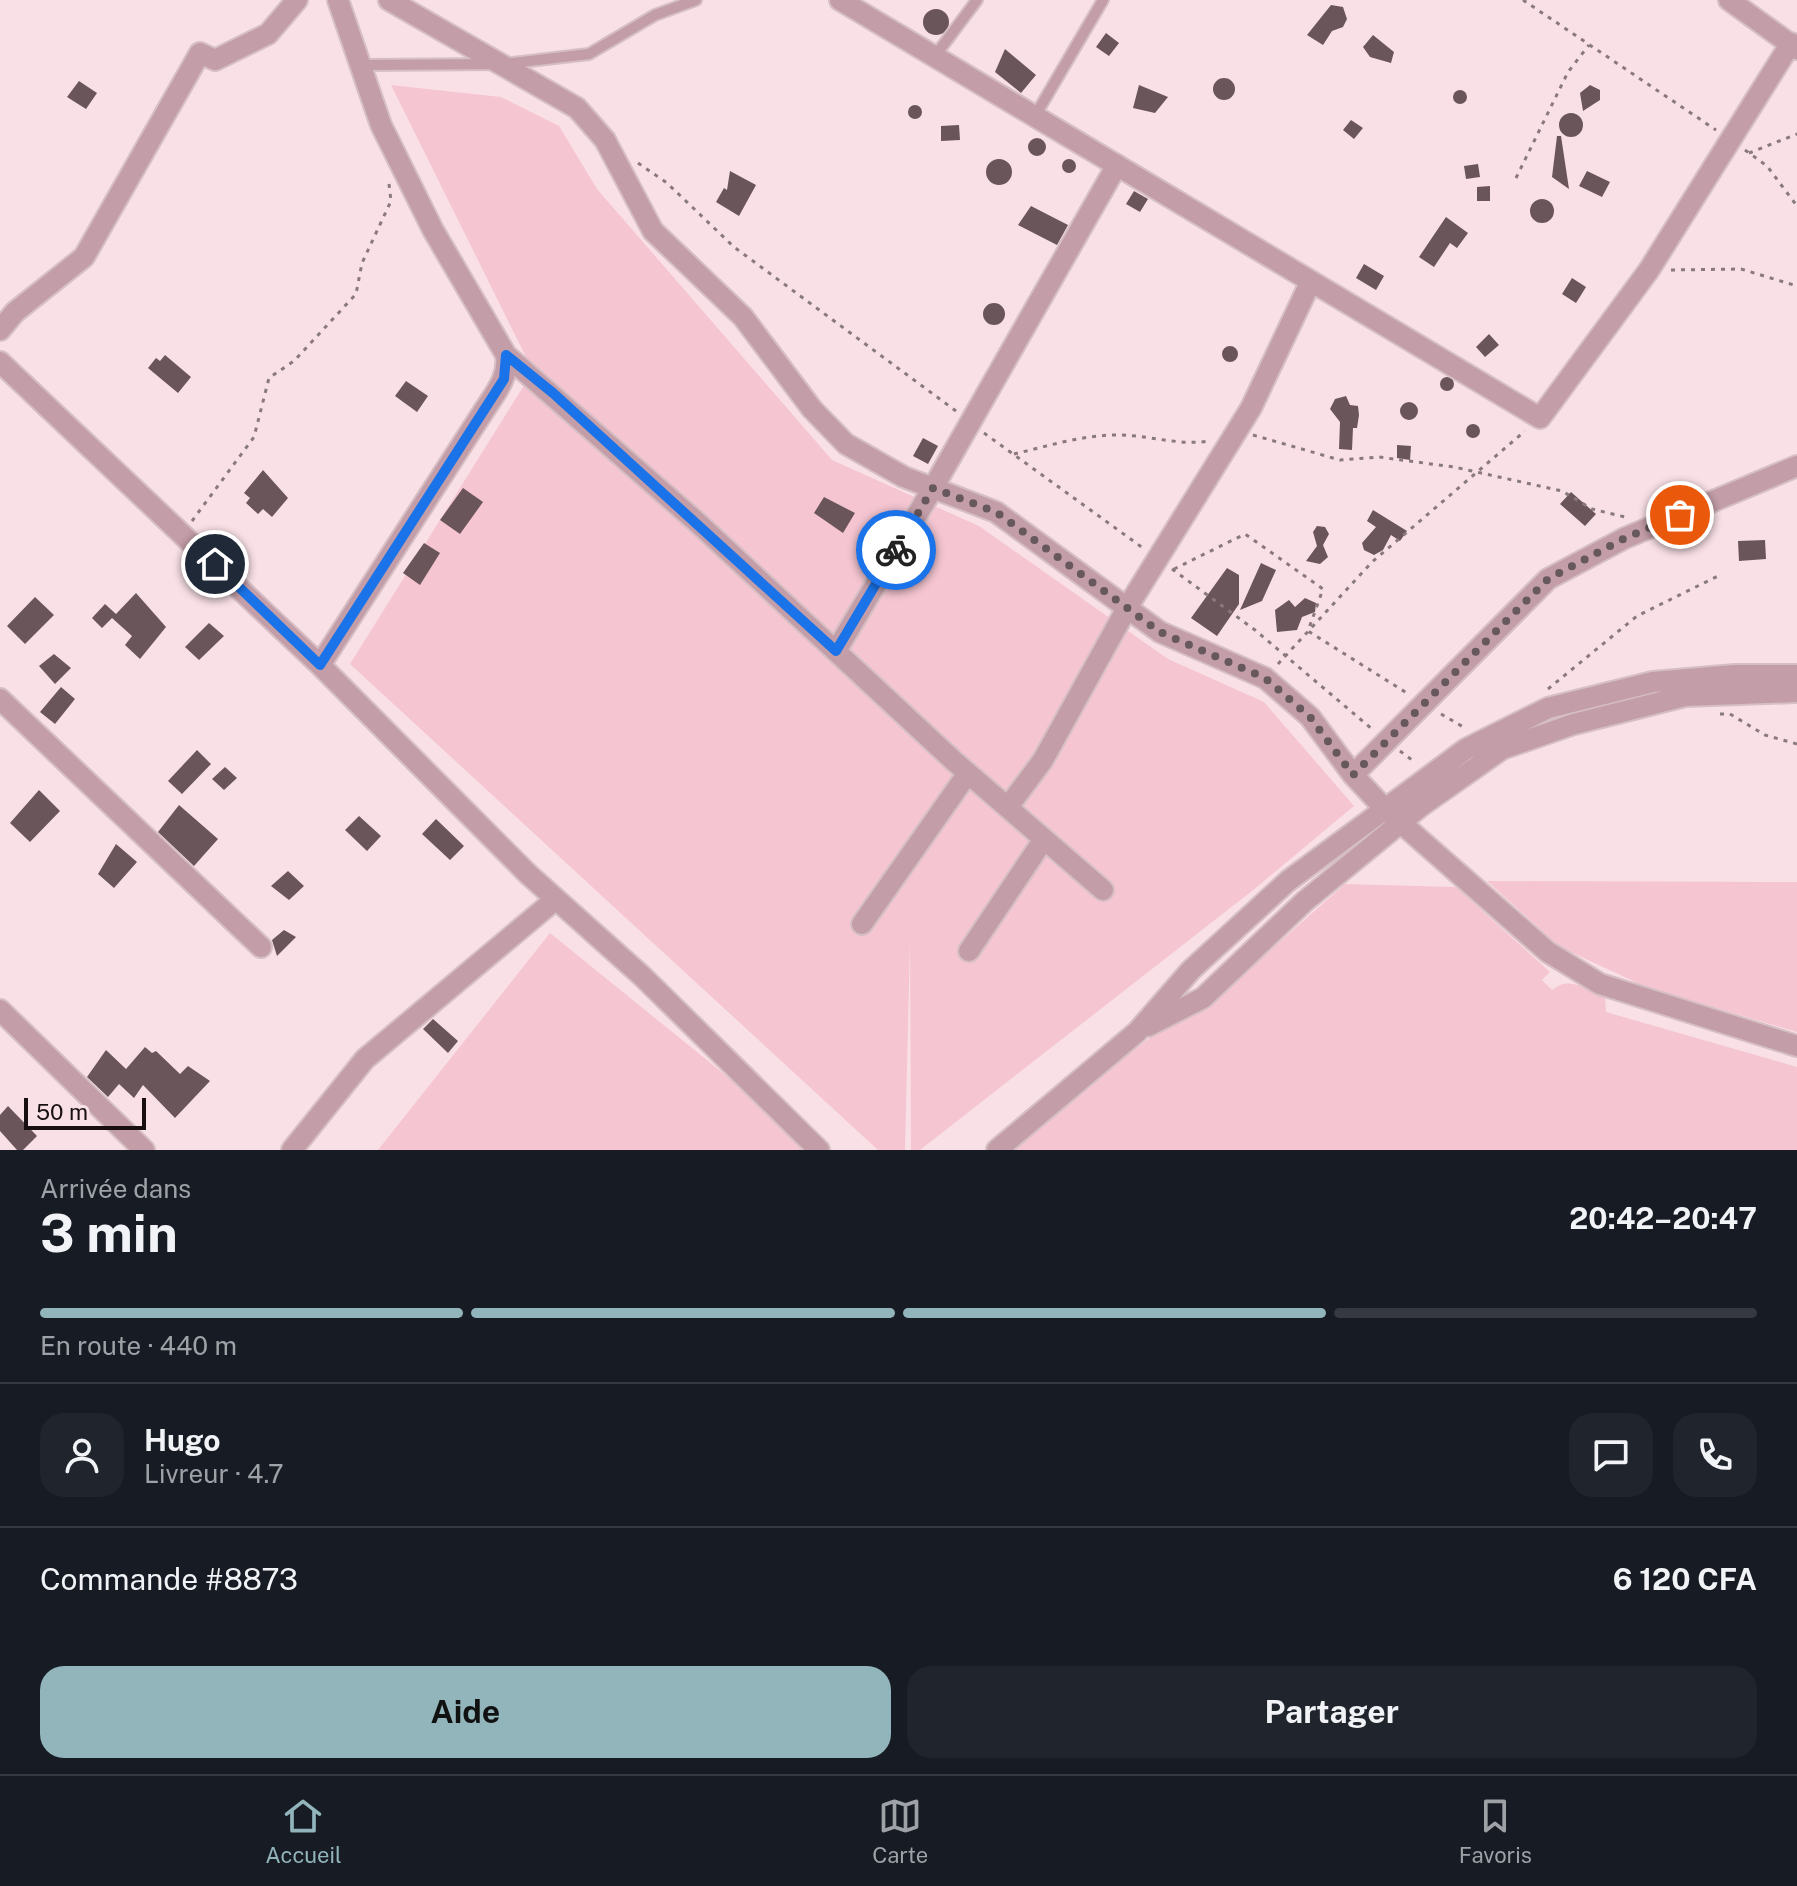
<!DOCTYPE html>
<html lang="fr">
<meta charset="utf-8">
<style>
body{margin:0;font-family:"Public Sans",sans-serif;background:#20242c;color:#f1f3f6;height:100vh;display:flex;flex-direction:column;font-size:30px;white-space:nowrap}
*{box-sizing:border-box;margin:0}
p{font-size:26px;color:#9ea1a6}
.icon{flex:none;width:44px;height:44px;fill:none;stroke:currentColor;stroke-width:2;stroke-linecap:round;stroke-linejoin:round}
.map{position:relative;height:1150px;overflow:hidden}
.sheet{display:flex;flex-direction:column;background:#171b24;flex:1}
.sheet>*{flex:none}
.scale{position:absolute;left:24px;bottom:20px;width:122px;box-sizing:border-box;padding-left:8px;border:4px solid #170f11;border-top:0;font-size:22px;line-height:28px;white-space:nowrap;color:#170f11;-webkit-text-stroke:6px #f9e0e6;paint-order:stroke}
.pin{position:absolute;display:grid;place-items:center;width:68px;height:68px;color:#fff;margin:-34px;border:4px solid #fff;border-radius:50%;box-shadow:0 2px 8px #0007}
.courier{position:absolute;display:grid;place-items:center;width:80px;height:80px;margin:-40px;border:6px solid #1a73e8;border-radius:50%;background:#fff;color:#222;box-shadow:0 2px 10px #0007}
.head em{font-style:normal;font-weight:700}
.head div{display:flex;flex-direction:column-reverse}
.head{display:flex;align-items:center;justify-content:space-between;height:136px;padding:0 40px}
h1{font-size:52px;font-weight:700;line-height:60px}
.bar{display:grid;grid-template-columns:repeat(4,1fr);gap:12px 8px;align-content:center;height:96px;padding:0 40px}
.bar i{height:10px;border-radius:6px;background:#363941}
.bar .current{background:#92b4bb}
.bar p{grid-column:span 4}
.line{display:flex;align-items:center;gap:20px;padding:0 40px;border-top:2px solid #363941}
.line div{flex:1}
.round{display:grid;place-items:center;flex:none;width:84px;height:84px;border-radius:24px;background:#20242c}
.primary-button{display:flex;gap:16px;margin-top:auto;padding:16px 40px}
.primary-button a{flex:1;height:92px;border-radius:24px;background:#92b4bb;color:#111;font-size:32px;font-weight:700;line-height:92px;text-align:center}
.primary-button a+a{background:#20242c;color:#f1f3f6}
.tab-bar{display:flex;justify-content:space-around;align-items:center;height:112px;border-top:2px solid #363941;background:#171b24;font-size:22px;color:#9ea1a6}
.tab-bar a{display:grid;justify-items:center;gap:4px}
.tab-bar .current{color:#92b4bb}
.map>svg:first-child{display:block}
</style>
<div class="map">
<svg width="1797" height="1150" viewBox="0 0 1797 1150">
<rect width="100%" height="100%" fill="#f9e0e6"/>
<path fill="#f5c6d2" d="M391,85l110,12 58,29 38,63 235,271 147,66 189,133 96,43 90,104 -102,85 -332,259h-9l-1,-207 -5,207h-27l-528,-486 183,-293z
M1487,881l310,1v150l-149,-44 -88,-41z
M1345,884l111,3 94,85 -8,8 10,10c18,-15 34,-1 53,8l1,14 191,55v83h-793l151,-116 46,-23z
M550,933l268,217h-440z"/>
<path fill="#6a555a" d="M1331,5l12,2 4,12 -4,8 -11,4 -9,14 -16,-10z
M923 22a13 13 0 1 1 26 0a13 13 0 1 1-26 0Z
M1106,33l13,10 -10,13 -13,-9z
M1373,35l21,17 -3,11 -21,-6 -7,-10z
M1005,49l31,26 -15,18 -26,-21z
M1213 89a11 11 0 1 1 22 0a11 11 0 1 1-22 0Z
M79,81l18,12 -11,16 -19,-12z
M1139,85l29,12 -13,16 -22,-5z
M1590,85l10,5v10l-17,11 -3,-18z
M1453 97a7 7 0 1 1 14 0a7 7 0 1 1-14 0Z
M908 112a7 7 0 1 1 14 0a7 7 0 1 1-14 0Z
M1559 125a12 12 0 1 1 24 0a12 12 0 1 1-24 0Z
M1351,120l12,8 -9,11 -11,-9z
M959,125l1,15 -19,1v-15z
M1557,136h4l8,53 -17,-12z
M1028 147a9 9 0 1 1 18 0a9 9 0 1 1-18 0Z
M986 172a13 13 0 1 1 26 0a13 13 0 1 1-26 0Z
M1062 166a7 7 0 1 1 14 0a7 7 0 1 1-14 0Z
M1478,164l2,13 -14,2 -2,-13z
M730,171l26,14 -17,31 -23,-14 8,-14 3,2z
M1587,171l23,11 -8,15 -23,-11z
M1490,186v15h-13v-14z
M1134,191l14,8 -8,13 -14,-8z
M1530 211a12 12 0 1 1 24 0a12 12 0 1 1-24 0Z
M1031,206l37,19 -11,20 -39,-20z
M1446,217l22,16 -11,15 -7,-5 -16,24 -15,-10z
M1364,264l20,12 -8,14 -20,-12z
M1572,278l14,9 -10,16 -14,-9z
M983 314a11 11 0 1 1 22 0a11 11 0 1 1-22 0Z
M1489,334l10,11 -14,12 -9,-10z
M1222 354a8 8 0 1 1 16 0a8 8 0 1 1-16 0Z
M165,355l26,22 -13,16 -30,-25 8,-10 4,3z
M1440 384a7 7 0 1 1 14 0a7 7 0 1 1-14 0Z
M406,381l22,15 -11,16 -22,-16z
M1346,396l4,9 8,1 1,9 -2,13h-4l-1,22 -13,-1 1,-27 -10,-13 5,-10z
M1400 411a9 9 0 1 1 18 0a9 9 0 1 1-18 0Z
M1466 431a7 7 0 1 1 14 0a7 7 0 1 1-14 0Z
M923,438l15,8 -10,18 -15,-8z
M1397,445l14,1 -1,14 -13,-2z
M263,470l25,28 -16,19 -9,-8 -5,5 -12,-11 4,-5 -6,-5z
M463,488l20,14 -23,32 -20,-14z
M1571,492l25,22 -11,12 -25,-22z
M824,497l31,16 -12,20 -29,-20z
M1373,510l34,21 -7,10 -9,-6 -8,15 -9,5 -10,-5 -2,-7 14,-16 -9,-6z
M1317,526l8,1 4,7 -6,11 5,12 -8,7 -14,-3 11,-15 -4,-14z
M1765,540l1,19 -27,2 -1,-20z
M424,543l16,10 -20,32 -17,-12z
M1261,563l15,7 -14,31 -22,9z
M1227,568l12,7v29l-22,32 -26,-18z
M136,593l30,34 -26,32 -15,-14 7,-9 -20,-18 -10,10 -10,-10 13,-14 11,10z
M35,597l19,18 -29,29 -18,-18z
M1305,598l11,5 -1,9 -13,5 -5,13 -20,2 -2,-22 14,-10 6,7z
M209,623l15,13 -25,24 -14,-13z
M54,654l17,14 -16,16 -16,-18z
M61,687l14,12 -20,25 -15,-12z
M197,750l14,14 -29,30 -14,-13z
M225,767l12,11 -13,12 -12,-11z
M39,790l21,21 -30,31 -20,-19z
M179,805l39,34 -24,27 -36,-34z
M359,816l22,20 -14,15 -22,-21z
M436,819l28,27 -14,14 -28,-26z
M116,844l21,18 -23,26 -16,-14z
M288,871l16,15 -15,14 -18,-14z
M284,930l12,7 -19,19 -5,-16z
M433,1019l25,22 -10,12 -25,-24z
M145,1047l7,6 4,-2 24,23 8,-8 22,15 -35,37 -32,-33 -9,13 -15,-14 -11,13 -21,-20 19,-27 20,19z
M8,1106l29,30 -14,14h-6l-17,-19v-16z"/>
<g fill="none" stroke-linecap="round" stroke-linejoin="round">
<g stroke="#d5bfc4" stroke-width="14">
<path id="service" d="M935,56l42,-56
M361,65l143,-1 85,-10 66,-39 41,-15
M1035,116l68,-116"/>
</g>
<g stroke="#d5bfc4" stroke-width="24">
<path id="minor" d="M389,0l188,108 28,32 48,91 90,86 69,92 34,35 58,33 92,35 164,120 105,46 45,39 43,58 31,33 164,144 52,32 197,62
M840,0l700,418 109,-148 142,-227
M1729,0l68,49
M0,330l15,-18 69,-55 116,-204 15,7 53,-26 29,-34
M506,355l193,169 256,238 148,128
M0,362l320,303 208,209 114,102 177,174
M836,651l97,-163 184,-323
M320,665l165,-256c11,-17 24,-32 21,-54l-73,-125 -52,-105 -43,-125
M0,699l261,248
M1353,775l195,-196 77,-41 172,-72
M1008,807l35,-47 84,-152 124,-200 60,-127
M862,924l106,-151
M969,951l75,-112
M0,1010l144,140
M1148,1026l55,-28 102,-97 116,-95 81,-57 72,-25 111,-28 112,-4
M292,1150l73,-91 191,-160
M997,1150l140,-118 54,-62 97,-89 178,-132 82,-41 105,-26 82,-7h62"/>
</g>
<path stroke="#89797d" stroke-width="3" stroke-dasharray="4 6" stroke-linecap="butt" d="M1523,0l193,130
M1745,150l22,16 30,40
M1749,153l48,-19
M638,163l29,20 67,64 222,164
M1516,178l52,-106 21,-27
M1671,270l70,-1 56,17
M984,433l159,115
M1253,435l87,25 39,-3 75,10 108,24 30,18 37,9
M1014,454c34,-8 68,-19 103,-19 32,0 61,11 93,6
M192,521l62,-84 15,-59 25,-17 62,-67 6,-31 29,-62 -2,-17
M1172,569l83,61 117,99
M1174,569l71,-35 78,55 -15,42 102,64
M1278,664l94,-102 153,-131
M1548,689l89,-73 83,-41
M1441,714l24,14
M1720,714h10l35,21 32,9
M1400,751l16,12"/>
<use href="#service" stroke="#c39da7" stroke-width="10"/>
<use href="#minor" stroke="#c39da7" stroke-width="20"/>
</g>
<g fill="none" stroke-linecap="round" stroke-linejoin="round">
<path stroke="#66585c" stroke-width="8" stroke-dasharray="0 14.4" d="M896,550l37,-62 63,24 164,120 105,46 45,39 43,58 195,-196 77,-41 55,-23"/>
<path stroke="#1a73e8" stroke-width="10" d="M215,564l105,101 184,-286 2,-24 47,38 283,258 60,-101"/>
</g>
</svg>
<div class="scale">50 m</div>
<div class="pin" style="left:1680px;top:515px;background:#ea580c"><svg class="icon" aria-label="bag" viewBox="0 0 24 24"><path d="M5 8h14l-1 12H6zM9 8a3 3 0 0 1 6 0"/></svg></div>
<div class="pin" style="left:215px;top:564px;background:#1f2937"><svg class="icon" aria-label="home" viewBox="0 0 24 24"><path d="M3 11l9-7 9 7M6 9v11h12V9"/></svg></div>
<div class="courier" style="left:896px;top:550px"><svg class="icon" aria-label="bike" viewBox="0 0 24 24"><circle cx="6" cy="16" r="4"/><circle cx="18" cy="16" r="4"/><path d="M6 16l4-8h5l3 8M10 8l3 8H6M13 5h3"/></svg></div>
</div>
<section class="sheet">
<div class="head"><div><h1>3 min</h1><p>Arrivée dans</p></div><em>20:42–20:47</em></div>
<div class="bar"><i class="current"></i><i class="current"></i><i class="current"></i><i></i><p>En route · 440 m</p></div>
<div class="line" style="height:144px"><a class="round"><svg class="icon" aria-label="person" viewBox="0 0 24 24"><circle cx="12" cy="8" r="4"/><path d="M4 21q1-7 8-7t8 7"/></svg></a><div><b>Hugo</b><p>Livreur · 4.7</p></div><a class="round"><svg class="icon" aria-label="chat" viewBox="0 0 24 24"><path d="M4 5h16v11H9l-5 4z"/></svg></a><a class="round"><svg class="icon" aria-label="phone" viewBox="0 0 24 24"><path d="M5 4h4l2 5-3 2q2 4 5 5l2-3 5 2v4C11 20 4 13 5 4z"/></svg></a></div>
<div class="line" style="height:104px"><div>Commande #8873</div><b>6 120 CFA</b></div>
<div class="primary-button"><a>Aide</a><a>Partager</a></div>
</section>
<nav class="tab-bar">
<a class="current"><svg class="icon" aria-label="home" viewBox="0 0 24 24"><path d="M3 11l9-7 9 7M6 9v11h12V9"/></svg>Accueil</a>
<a><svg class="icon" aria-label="map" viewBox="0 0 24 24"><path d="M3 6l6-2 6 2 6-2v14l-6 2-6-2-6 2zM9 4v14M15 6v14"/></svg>Carte</a>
<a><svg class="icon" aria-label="saved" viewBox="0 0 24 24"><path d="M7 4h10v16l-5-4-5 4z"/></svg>Favoris</a>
</nav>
